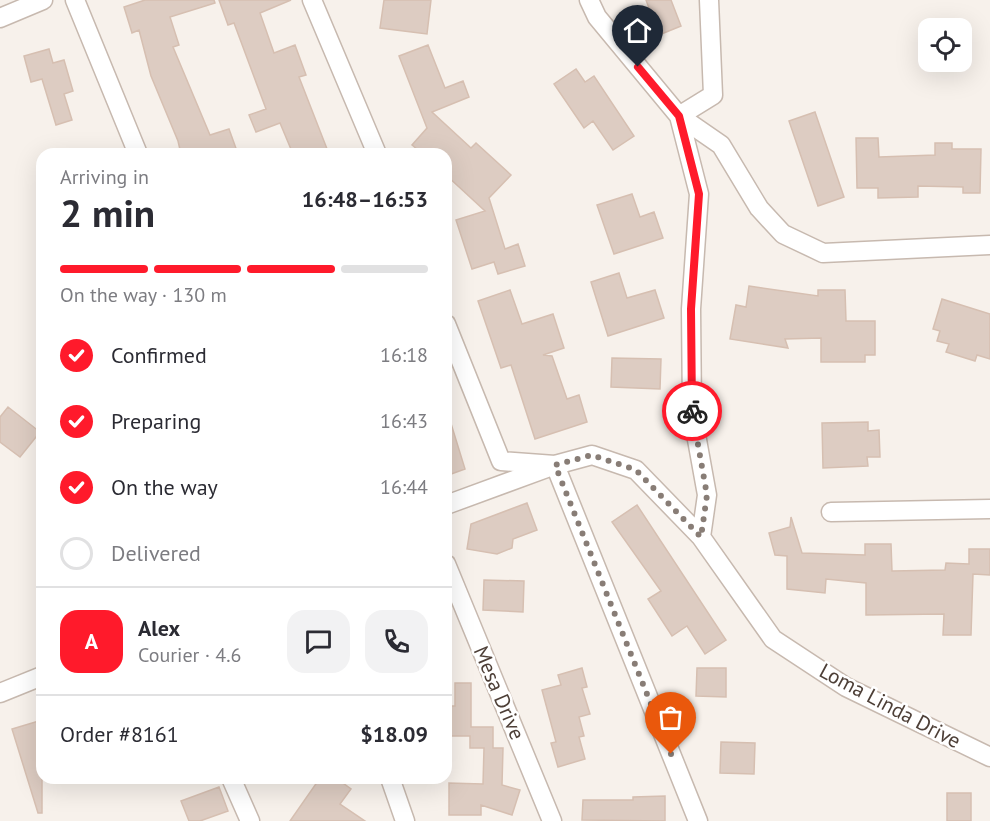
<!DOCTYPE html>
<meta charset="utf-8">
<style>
body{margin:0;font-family:"PT Sans",sans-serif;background:#f2f2f3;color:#2b2b33;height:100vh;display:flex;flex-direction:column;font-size:22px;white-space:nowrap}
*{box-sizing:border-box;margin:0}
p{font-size:20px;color:#7c7c81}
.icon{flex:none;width:33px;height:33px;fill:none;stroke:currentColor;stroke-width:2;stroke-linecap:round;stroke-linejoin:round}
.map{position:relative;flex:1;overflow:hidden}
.details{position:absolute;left:36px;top:148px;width:416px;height:636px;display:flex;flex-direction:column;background:#fff;border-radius:18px;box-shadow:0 6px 24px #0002}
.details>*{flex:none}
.buttons{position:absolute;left:918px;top:18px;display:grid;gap:12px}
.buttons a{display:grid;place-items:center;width:54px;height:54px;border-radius:12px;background:#fff;box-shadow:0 6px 24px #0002;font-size:30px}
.pin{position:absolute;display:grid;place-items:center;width:51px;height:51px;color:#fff;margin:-62px -26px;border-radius:50% 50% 50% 0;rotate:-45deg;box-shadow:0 0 6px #0007}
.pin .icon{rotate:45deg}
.courier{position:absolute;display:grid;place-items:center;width:60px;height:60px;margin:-30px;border:4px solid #ff1a2b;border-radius:50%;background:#fff;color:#222;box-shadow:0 2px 8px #0007}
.headline em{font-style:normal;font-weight:600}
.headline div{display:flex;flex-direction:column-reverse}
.headline{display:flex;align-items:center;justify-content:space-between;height:102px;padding:0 24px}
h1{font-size:39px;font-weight:600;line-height:45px}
.bar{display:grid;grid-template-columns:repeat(4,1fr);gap:9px 6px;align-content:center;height:72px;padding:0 24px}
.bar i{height:8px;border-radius:4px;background:#e1e1e2}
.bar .on{background:#ff1a2b}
.bar p{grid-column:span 4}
.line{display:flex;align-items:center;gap:15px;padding:0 24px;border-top:2px solid #e1e1e2}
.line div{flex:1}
.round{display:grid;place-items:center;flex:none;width:63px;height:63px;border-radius:18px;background:#f2f2f3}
ol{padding:0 24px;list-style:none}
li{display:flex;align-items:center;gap:18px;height:66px}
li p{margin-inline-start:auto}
li .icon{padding:6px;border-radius:50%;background:#ff1a2b;color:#fff;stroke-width:4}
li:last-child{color:#7c7c81}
li i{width:33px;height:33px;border:3px solid #e1e1e2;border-radius:50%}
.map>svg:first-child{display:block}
</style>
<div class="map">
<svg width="990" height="821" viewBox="0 0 990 821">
<rect width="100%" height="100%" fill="#f7f1eb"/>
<path fill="#ddccc2" stroke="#d6bfb1" stroke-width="1.5" d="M145,0h69l1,3 -45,14 9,28 -6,2 37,88 19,-6 9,25h-57l-3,-13 -27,-65 -12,-46 -7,3 -8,-26z
M219,0h72l-31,13 14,40 21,-8 11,30 -7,2 30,77h-36l-13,-31 -24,9 -7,-17 17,-6 -32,-86 -6,2z
M384,0h47l-4,34 -47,-6z
M646,0h25l10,26 -22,9z
M428,45l17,43 18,-7 6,16 -37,15 39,36 5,-5 35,32 -22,23 16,51 13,-5 7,22 -27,8 -4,-12 -22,7 -16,-49 29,-9 -39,-36v-21h-23l-11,-9 15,-17 -28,-72z
M49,49l4,14 11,-3 9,31 -9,3 8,26 -16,5 -14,-46 -11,3 -7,-26z
M576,69l9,13 9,-6 40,60 -21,14 -20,-29 -9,7 -30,-44z
M815,112l29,85 -26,9 -29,-85z
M856,138h22l1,19 56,-2v-12h17v6h29l-1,44h-17v-6l-45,-1v11l-40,1v-10h-21z
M632,194l8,23 14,-5 9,26 -49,16 -17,-49z
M619,273l8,25 28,-8 9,28 -56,18 -17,-54z
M749,286l69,10v-6h27l1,31h29v34h-10v7h-44v-24l-36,1 3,9 -58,-9 6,-34 10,2z
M510,290l12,34 31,-10 11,34 -21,7 9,1 15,43 12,-4 8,27 -52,17 -24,-74 -10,3 -23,-67z
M942,299l48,15v45l-13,-4 -2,6 -29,-9 3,-8 -12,-3 3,-10 -7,-2z
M612,358l49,1 -1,30 -49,-2z
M8,407l32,25 -20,25 -20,-15v-25z
M446,417h3l16,52 -19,7z
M868,422v9l11,-1 1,27h-13l1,9 -45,2 -1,-45z
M527,503l10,27 -24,9 -1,9 -15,6 -30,-5 4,-25z
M637,505l89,135 -21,14 -18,-28 -15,10 -24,-37 13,-8 -49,-69z
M791,517l11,36 63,2v-11h26l1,27 53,-1 1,-7 23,1v-15h21v26l-17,-1 -2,61h-28l1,-21 -78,1v-32l-40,-4 -1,14 -38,-4v-33l-12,-1 -6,-22 21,-6z
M484,580l40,1 -1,31 -40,-2z
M582,668l5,19 -5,1 8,26 -11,3 5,19 -5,1 6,22 -27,8 -7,-24 5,-1 -14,-52 19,-5 -3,-10z
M697,668h29v29l-30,-1z
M455,683h16v44h22v21h10l-1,37 18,5 -8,25 -31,-10v10h-32v-32l34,1 1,-36h-14v-12h-24v-30h9z
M42,720v93h-4l-26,-84z
M721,742l34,1 -1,31 -34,-1z
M320,778h16l15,11 -11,15 25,17h-75z
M219,787l9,24 -28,10h-11l-8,-20z
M947,793h24v28h-24z
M665,796v25l-83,-1 1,-20h50v-3z"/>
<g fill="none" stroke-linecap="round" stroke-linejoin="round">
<g stroke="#c7b9af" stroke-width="21">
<path id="street" d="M75,0l63,154
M312,0l65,154
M589,0l8,17 82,99 20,78 -8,115 1,103 15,83 -6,42
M709,0l4,95 -34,21 42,29 38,63 24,26 40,19 167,-8
M0,18l43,-18
M446,324l55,137 54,4 143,356
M446,505l109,-40 37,-10 44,15 65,67 72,102 73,48 144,70
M831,512l159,-3
M446,564l106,257
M0,693l42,-17
M231,778l19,43
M390,778l15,43"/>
</g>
<use href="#street" stroke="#fff" stroke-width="18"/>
</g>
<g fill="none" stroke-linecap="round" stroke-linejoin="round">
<path stroke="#887d76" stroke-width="6" stroke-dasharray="0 10.8" d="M671,754l-116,-289 37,-10 44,15 65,67 6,-42 -15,-84"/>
<path stroke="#ff1a2b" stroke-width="8" d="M638,67l41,49 20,78 -8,115 1,102"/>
</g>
<g text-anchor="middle" stroke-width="5" stroke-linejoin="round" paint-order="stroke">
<g font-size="21" fill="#4d3f37" stroke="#fff">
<text transform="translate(499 693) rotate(67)" y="7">Mesa Drive</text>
<text transform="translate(890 706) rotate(28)" y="7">Loma Linda Drive</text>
</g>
</g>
</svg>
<div class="buttons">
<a><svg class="icon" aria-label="locate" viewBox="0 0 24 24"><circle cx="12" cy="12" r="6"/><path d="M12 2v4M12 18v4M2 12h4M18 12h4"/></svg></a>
</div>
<div class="pin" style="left:671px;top:754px;background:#ea580c"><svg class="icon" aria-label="bag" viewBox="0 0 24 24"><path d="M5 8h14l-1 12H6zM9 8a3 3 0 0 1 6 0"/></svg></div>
<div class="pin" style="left:638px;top:67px;background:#1f2937"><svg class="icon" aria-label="home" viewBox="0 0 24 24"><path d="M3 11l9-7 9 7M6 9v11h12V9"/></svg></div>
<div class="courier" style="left:692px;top:411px"><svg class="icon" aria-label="bike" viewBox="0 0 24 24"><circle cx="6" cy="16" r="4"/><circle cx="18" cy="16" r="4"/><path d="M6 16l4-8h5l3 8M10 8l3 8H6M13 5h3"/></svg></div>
<section class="details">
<div class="headline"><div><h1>2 min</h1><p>Arriving in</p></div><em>16:48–16:53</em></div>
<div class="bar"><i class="on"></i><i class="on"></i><i class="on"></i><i></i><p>On the way · 130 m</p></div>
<ol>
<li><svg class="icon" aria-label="check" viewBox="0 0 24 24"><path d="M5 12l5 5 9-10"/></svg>Confirmed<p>16:18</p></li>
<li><svg class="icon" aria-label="check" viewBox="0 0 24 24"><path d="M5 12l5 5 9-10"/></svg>Preparing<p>16:43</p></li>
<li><svg class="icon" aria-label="check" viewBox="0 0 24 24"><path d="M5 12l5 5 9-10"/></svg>On the way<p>16:44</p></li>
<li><i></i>Delivered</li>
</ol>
<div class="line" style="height:108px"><b class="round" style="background:#ff1a2b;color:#fff">A</b><div><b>Alex</b><p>Courier · 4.6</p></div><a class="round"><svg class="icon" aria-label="chat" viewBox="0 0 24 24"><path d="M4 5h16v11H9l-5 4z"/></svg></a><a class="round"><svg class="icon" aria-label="phone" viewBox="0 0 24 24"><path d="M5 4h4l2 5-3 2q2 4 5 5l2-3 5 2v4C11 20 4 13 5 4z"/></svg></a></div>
<div class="line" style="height:78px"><div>Order #8161</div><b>$18.09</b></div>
</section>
</div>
